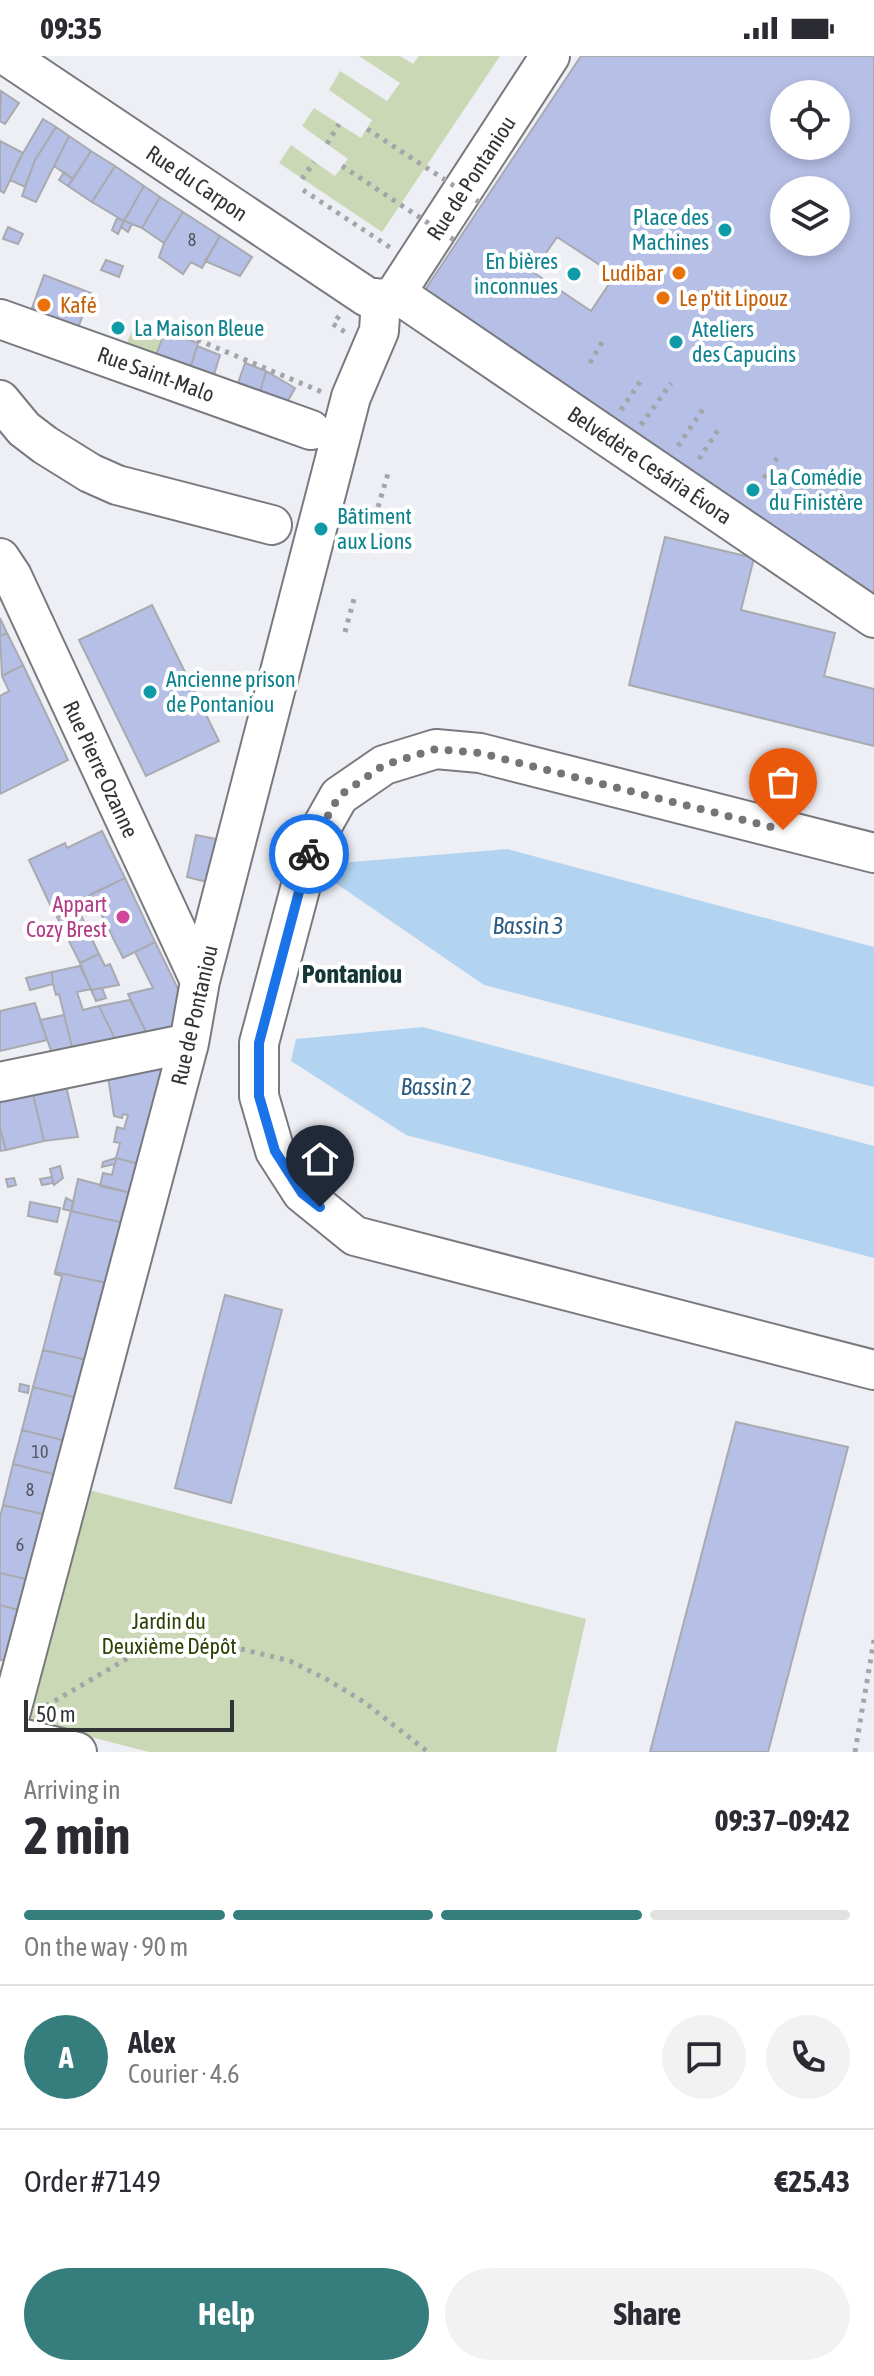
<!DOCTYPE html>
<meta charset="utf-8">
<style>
body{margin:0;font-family:"Asap Condensed",sans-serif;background:#f2f2f3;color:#2b2b33;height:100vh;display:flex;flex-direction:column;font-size:30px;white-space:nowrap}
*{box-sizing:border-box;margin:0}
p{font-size:26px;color:#7c7c81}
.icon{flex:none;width:44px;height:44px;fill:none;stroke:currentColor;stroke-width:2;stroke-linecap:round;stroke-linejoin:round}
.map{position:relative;height:1696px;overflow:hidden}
.sheet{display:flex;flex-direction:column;background:#fff;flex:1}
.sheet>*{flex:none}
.controls{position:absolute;left:770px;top:24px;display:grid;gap:16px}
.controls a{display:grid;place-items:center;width:80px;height:80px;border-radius:50%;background:#fff;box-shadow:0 4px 12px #0003;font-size:40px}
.scale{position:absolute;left:24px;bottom:20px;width:210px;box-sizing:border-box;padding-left:8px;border:4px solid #323335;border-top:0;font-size:22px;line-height:28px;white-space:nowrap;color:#323335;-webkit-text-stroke:6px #fff;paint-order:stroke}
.pin{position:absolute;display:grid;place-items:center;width:68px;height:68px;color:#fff;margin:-82px -34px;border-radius:50% 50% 50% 0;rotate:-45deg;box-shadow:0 0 8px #0007}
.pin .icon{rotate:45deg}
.courier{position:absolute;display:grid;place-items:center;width:80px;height:80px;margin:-40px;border:6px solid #1a73e8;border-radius:50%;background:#fff;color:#222;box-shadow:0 2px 10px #0007}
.head em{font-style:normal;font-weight:700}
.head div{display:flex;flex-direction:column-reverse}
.head{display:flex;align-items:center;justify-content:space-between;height:136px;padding:0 24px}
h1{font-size:52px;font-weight:700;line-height:60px}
.bar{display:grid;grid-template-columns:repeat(4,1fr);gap:12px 8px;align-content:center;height:96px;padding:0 24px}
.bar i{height:10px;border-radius:6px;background:#e1e1e2}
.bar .active{background:#367e7d}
.bar p{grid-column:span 4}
.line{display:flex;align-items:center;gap:20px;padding:0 24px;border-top:2px solid #e1e1e2}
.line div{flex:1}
.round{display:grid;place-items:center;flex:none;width:84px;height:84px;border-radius:42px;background:#f2f2f3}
.primary-button{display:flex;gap:16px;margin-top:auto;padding:16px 24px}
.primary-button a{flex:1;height:92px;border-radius:48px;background:#367e7d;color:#fff;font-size:32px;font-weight:700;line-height:92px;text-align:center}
.primary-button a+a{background:#f2f2f3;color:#2b2b33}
.status{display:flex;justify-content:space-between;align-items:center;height:56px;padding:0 40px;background:#fff;direction:ltr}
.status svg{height:22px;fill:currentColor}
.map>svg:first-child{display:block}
</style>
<div class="status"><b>09:35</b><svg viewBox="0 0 49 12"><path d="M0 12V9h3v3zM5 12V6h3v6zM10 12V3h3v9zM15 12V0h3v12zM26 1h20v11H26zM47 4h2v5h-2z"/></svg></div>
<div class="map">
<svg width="874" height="1696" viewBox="0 0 874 1696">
<rect width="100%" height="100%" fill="#eeeff5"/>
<path fill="#cad8b5" d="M359,0h41l13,8 6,-8h81l-118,176 -103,-69 12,-18 44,31 13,-17 -46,-33 12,-18 47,30 11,-18 -43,-30 11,-19 47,30 13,-18z
M135,266l30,9 -10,27 -30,-10z
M85,1433l501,130 -30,133h-407l-125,-32z"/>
<path fill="#b3d4f1" d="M507,793l367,98v140l-390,-102 -150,-103 5,-19z
M423,971l451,119v112l-468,-123 -115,-74 5,-22z"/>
<path fill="#b6bfe5" stroke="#a9aaaf" stroke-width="2" fill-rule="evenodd" d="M581,0h293v550l-457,-304zM784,38h52v52h-52zM784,134h52v52h-52z
M1,35l18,12 -14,21 -5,-3z
M43,63l13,8 -21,33 -10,27 -15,-7 9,-20z
M56,71l13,9 -33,66 -14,-6 13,-36z
M69,80l22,15 -18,28 -19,-13z
M0,85l23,12 -19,40 -4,-2z
M91,95l24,15 -23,36 -24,-16z
M115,110l29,20 -20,35 -32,-19z
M64,116l9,7 -5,7 -9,-6z
M144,130l16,11 -18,31 -18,-7z
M160,141l23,15 -19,31 -22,-15z
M183,156l37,24 -18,32 -11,-6 -8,12 -24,-17 5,-14z
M117,162l7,3 -6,13 -6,-4z
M124,165l8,3 -4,8 -7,-5z
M8,171l15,7 -5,10 -15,-5z
M220,180l32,21 -12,19 -35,-15z
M557,181l58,38 -24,36 -58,-39z
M106,204l17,6 -4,11 -18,-7z
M44,219l47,18 -13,35 -47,-17z
M165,275l33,12 -8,26 -35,-11z
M197,290l23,9 -7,23 -23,-9z
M245,307l21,8 -6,21 -23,-6z
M266,315l29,17 -11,20 -24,-16z
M665,481l89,21 -13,52 94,23 -11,43 50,13v57l-245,-61z
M152,549l67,136 -73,35 -67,-136z
M0,562l7,15 -7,3z
M7,577l16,32 -21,11 -2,-40z
M23,609l45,95 -68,34v-98l9,-5 -7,-15z
M102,775l23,47 -71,35 -25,-53 36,-17 2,5z
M196,779l25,5 -10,43 -24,-6z
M125,822l30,64 -32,16 -32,-64z
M95,846l3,7 -12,6 -4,-6z
M78,853l21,45 -19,9 -23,-46z
M155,886l27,55 -7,31 -28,6 -19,-40 25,-6 -18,-36z
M99,898l6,12 5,-2 9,21 -28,5 -11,-27z
M80,910l11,23 -14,3 6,18 16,-4 17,35 -43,10 -14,-57 -3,1 -3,-11 -1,-12z
M52,916l1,12 -23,6 -4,-12z
M102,932l4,10 -10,3 -5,-11z
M130,944l17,34 -31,7 -17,-35z
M35,947l12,37 -47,11v-40z
M64,959l9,36 -20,5 -13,-36z
M161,1009l3,3 -25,96 -23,-6 4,-15 -6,-1 3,-15 7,2 4,-14 -5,-1 -1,4 -8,-2 -6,-39z
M66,1030l12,51 -34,4 -11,-47z
M33,1038l11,47 -38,9 -6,-22v-27z
M0,1072l6,22 -6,1z
M116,1102l23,6 -8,29 -31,-7 3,-13 9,2z
M116,1102l-1,6 -13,3 1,-5z
M60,1110l3,12 -9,7 -4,-16z
M52,1121l1,6 -11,2 -2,-6z
M14,1122l2,7 -8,2 -2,-8z
M78,1123l53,14 -7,30 -53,-12z
M66,1142l8,4 -3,9 -8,-2z
M30,1146l30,6 -3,14 -29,-6z
M71,1155l53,12 -17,60 -52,-11z
M55,1216l52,11 -20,77 -44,-10 19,-74 -7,-2z
M225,1239l57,15 -51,193 -56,-15z
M43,1294l44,10 -10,38 -44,-11z
M20,1328l9,2 -1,7 -9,-2z
M33,1331l44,11 -11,43 -44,-11z
M736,1366l112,25 -80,305h-118z
M22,1374l44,11 -9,34 -44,-11z
M13,1408l44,11 -10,40 -44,-10z
M3,1449l44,10 -17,65 -30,-7v-56z
M0,1517l30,7 -8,31 -22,-6z
M0,1549l22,6 -13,50 -9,-1z"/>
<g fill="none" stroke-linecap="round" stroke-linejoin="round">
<g stroke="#797a7f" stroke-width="42">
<path id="minor" d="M7,0l360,241c11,2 20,3 29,-4l154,-237
M396,237l478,325
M0,263l311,111
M0,344l24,29 21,16 45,28 27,12 155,40
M0,502l12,18 188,405
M874,797l-394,-100 -44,-4 -52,16 -45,31 -27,48 -53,199v53l16,55 27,42 53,43 519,134
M0,1026l189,-39
M0,1677l77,19
M3,1696l7,-37 179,-672 11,-62 151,-584 28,-66 2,-32"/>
</g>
<path stroke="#a4a5a9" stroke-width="5" stroke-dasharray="4 6" stroke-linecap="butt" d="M327,88l12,-20
M302,123l12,-17
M303,134l88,58
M339,260l-6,8 12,8
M179,276l143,60
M590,307l14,-24
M621,354l21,-31
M641,369l30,-42
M678,390l27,-40
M699,403l19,-29
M764,422l15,-23
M378,451l11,-37
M345,576l10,-37
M46,1650l89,-52 48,-8 50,1 57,14 38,19 36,22 64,50
M855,1696l19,-112"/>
<use href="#minor" stroke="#fff" stroke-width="38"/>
<path stroke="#a4a5a9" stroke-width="5" stroke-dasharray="4 6" stroke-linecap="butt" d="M367,73l115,75
M342,110l115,76"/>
</g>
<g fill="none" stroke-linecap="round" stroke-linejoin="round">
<path stroke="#747578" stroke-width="8" stroke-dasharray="0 14.4" d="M309,798l3,-10 27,-48 45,-31 52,-16 44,4 303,77"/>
<path stroke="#1a73e8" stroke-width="10" d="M309,798l-50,189v53l16,55 27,42 18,14"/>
</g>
<g fill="#0f9aa8" stroke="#fff" stroke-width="3">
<circle cx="725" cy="174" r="8"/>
<circle cx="574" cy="218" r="8"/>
<circle cx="118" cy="272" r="8"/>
<circle cx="676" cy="286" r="8"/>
<circle cx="753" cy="434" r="8"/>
<circle cx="321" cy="473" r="8"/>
<circle cx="150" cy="636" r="8"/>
</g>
<g fill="#e8710a" stroke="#fff" stroke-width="3">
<circle cx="679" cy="217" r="8"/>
<circle cx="663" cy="242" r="8"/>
<circle cx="44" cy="249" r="8"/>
</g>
<circle fill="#d1479c" stroke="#fff" stroke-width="3" cx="123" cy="861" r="8"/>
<g text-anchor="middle" stroke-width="8" stroke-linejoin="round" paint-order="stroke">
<g font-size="18" fill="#535661">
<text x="192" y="190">8</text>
<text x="40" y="1402">10</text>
<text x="30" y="1440">8</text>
<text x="20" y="1495">6</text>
</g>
<g font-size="22" fill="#323335" stroke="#fff">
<text transform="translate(471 122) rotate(-57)" y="8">Rue de Pontaniou</text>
<text transform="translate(197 127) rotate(34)" y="8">Rue du Carpon</text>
<text transform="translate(156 318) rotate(20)" y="8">Rue Saint-Malo</text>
<text transform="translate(650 409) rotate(34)" y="8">Belvédère Cesária Évora</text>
<text transform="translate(101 713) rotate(65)" y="8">Rue Pierre Ozanne</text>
<text transform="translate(194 959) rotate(-77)" y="8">Rue de Pontaniou</text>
</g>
<g font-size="22" fill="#0d838f" stroke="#fff" text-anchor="start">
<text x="709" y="169" text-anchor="end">Place des<tspan x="709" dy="25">Machines</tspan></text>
<text x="558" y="213" text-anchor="end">En bières<tspan x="558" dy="25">inconnues</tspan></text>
<text x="134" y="280">La Maison Bleue</text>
<text x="692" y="281">Ateliers<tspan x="692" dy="25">des Capucins</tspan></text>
<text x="769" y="429">La Comédie<tspan x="769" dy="25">du Finistère</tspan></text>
<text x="337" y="468">Bâtiment<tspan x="337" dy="25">aux Lions</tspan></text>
<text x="166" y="631">Ancienne prison<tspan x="166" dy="25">de Pontaniou</tspan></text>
</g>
<g font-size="22" fill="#c56008" stroke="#fff" text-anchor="start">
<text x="663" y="225" text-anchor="end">Ludibar</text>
<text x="679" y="250">Le p'tit Lipouz</text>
<text x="60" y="257">Kafé</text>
</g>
<g font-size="22" fill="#b23c85" stroke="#fff" text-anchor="end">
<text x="107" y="856">Appart<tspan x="107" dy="25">Cozy Brest</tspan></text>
</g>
<g font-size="22" fill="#304105" stroke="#fff">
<text x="169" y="1573">Jardin du<tspan x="169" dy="25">Deuxième Dépôt</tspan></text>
</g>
<g font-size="24" font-style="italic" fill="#295b82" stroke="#fff">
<text x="528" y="878">Bassin 3</text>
<text x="436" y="1039">Bassin 2</text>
</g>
<g font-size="26" font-weight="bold" fill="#143736" stroke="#fff">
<text x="352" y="927">Pontaniou</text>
</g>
</g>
</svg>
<div class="controls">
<a><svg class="icon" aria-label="locate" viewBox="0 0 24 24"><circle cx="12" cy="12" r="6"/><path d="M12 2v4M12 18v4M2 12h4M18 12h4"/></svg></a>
<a><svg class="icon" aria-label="layers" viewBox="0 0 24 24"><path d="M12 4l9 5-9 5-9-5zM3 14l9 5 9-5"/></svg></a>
</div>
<div class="scale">50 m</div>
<div class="pin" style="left:783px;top:774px;background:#ea580c"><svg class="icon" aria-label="bag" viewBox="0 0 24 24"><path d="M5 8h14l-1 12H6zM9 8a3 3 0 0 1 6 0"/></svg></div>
<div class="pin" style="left:320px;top:1151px;background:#1f2937"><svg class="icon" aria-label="home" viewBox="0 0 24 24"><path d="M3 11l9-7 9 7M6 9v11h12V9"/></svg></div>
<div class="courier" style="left:309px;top:798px"><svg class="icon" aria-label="bike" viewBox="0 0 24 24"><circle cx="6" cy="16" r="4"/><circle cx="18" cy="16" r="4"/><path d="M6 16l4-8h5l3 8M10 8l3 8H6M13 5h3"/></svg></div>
</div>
<section class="sheet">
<div class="head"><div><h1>2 min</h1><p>Arriving in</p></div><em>09:37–09:42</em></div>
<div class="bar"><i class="active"></i><i class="active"></i><i class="active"></i><i></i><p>On the way · 90 m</p></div>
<div class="line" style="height:144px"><b class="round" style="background:#367e7d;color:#fff">A</b><div><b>Alex</b><p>Courier · 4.6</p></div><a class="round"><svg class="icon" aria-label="chat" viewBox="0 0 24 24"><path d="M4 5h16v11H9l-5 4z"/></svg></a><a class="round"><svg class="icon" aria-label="phone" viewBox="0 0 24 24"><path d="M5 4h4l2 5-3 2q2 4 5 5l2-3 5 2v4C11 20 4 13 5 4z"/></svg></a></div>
<div class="line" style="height:104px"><div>Order #7149</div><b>€25.43</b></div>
<div class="primary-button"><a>Help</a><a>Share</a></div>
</section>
